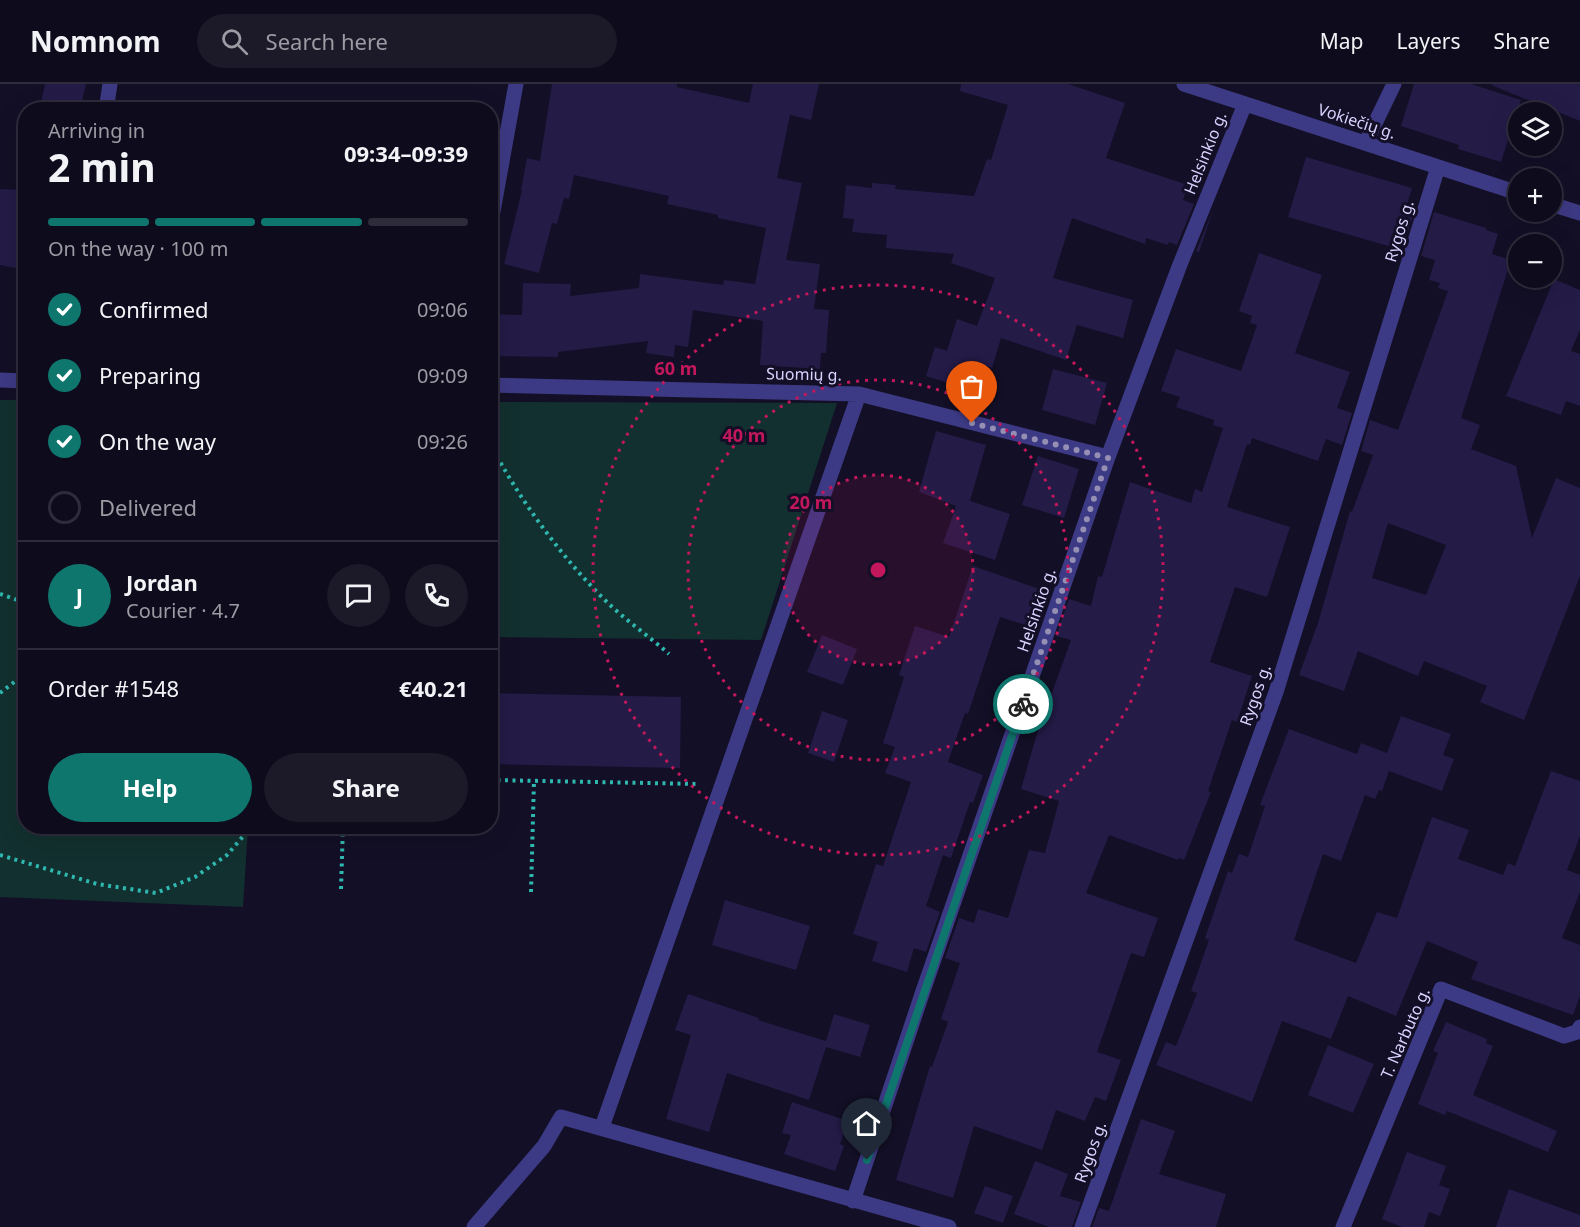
<!DOCTYPE html>
<meta charset="utf-8">
<style>
body{margin:0;font-family:"Noto Sans",sans-serif;background:#1c1929;color:#f1f3f6;height:100vh;display:flex;flex-direction:column;font-size:22px;white-space:nowrap}
*{box-sizing:border-box;margin:0}
p{font-size:20px;color:#9b9ba3}
.icon{flex:none;width:33px;height:33px;fill:none;stroke:currentColor;stroke-width:2;stroke-linecap:round;stroke-linejoin:round}
.map{position:relative;flex:1;overflow:hidden}
.panel{position:absolute;left:18px;top:18px;width:480px;height:732px;display:flex;flex-direction:column;background:#0e0b1c;border-radius:24px;box-shadow:0 6px 24px #0002,0 0 0 2px #2e2b3b}
.panel>*{flex:none}
.fabs{position:absolute;left:1508px;top:18px;display:grid;gap:12px}
.fabs a{display:grid;place-items:center;width:54px;height:54px;border-radius:50%;background:#0e0b1c;box-shadow:0 6px 24px #0002,0 0 0 2px #2e2b3b;font-size:30px}
.pin{position:absolute;display:grid;place-items:center;width:51px;height:51px;color:#fff;margin:-62px -26px;border-radius:50% 50% 50% 0;rotate:-45deg;box-shadow:0 0 6px #0007}
.pin .icon{rotate:45deg}
.courier{position:absolute;display:grid;place-items:center;width:60px;height:60px;margin:-30px;border:4px solid #0f766e;border-radius:50%;background:#fff;color:#222;box-shadow:0 2px 8px #0007}
.summary em{font-style:normal;font-weight:700}
.summary div{display:flex;flex-direction:column-reverse}
.summary{display:flex;align-items:center;justify-content:space-between;height:102px;padding:0 30px}
h1{font-size:39px;font-weight:700;line-height:45px}
.bar{display:grid;grid-template-columns:repeat(4,1fr);gap:9px 6px;align-content:center;height:72px;padding:0 30px}
.bar i{height:8px;border-radius:4px;background:#2e2b3b}
.bar .on{background:#0f766e}
.bar p{grid-column:span 4}
.line{display:flex;align-items:center;gap:15px;padding:0 30px;border-top:2px solid #2e2b3b}
.line div{flex:1}
.round{display:grid;place-items:center;flex:none;width:63px;height:63px;border-radius:32px;background:#1c1929}
ol{padding:0 30px;list-style:none}
li{display:flex;align-items:center;gap:18px;height:66px}
li p{margin-inline-start:auto}
li .icon{padding:6px;border-radius:50%;background:#0f766e;color:#fff;stroke-width:4}
li:last-child{color:#9b9ba3}
li i{width:33px;height:33px;border:3px solid #2e2b3b;border-radius:50%}
.action{display:flex;gap:12px;margin-top:auto;padding:12px 30px}
.action a{flex:1;height:69px;border-radius:36px;background:#0f766e;color:#fff;font-size:24px;font-weight:700;line-height:69px;text-align:center}
.action a+a{background:#1c1929;color:#f1f3f6}
header{display:flex;align-items:center;gap:36px;box-sizing:border-box;height:84px;padding:0 30px;background:#0e0b1c;border-bottom:2px solid #2e2b3b}
header strong{font-size:28px}
nav{display:flex;gap:33px;margin-inline-start:auto;font-size:21px}
.search{width:420px;height:54px;background:#1c1929;display:flex;align-items:center;gap:15px;box-sizing:border-box;padding:0 21px;border-radius:33px;color:#9b9ba3;font-size:22px}
.map>svg:first-child{display:block}
</style>
<header>
<strong>Nomnom</strong>
<div class="search"><svg class="icon" aria-label="search" viewBox="0 0 24 24"><circle cx="10" cy="10" r="6"/><path d="M15 15l6 6"/></svg>Search here</div>
<nav><a>Map</a><a>Layers</a><a>Share</a></nav>
</header>
<div class="map">
<svg width="1580" height="1143" viewBox="0 0 1580 1143">
<rect width="100%" height="100%" fill="#130f26"/>
<path fill="#12302f" d="M0,316h25l1,426 222,1 -5,80 -243,-10z
M491,318l346,1 -76,237 -270,-3z"/>
<path fill="#241b47" fill-rule="evenodd" d="M45,0h41l-6,26h-27l-13,-3z
M552,0h125v3l72,16 4,-19h66l-8,36 -21,-5 -13,63 25,5 -16,77 34,4 -6,45 15,1 -3,43h-5l-1,16 -60,-4 3,-44 -70,-11 -5,37 -13,-2 -1,12 -28,-4 2,-12 -90,11v5l-68,-1v-42l32,1 1,-32 48,1 -1,12 69,-8 1,-14 83,11 1,-5 31,4 11,-56 -48,-10v-3l-51,-11 2,-8 -95,-21 -5,24 -5,-1 -7,26 -5,-1 -13,50 -35,-9 18,-74h-1l6,-32 13,3z
M961,0h107l57,19 -19,55 82,27 -5,15 11,4 -17,41 -8,-3 -1,3 -22,-7 -1,6 -73,-26 -19,60 80,22 -10,38 -46,-13 -11,35 -65,-22 -9,30 -13,-4 -8,26 -45,-14 9,-29 12,4 10,-32 20,7 18,-48 -44,-15 3,-9 -68,-6 1,-13 -35,-3 2,-13 -11,-1 3,-33 26,3v-5l24,2 -1,4 79,7 13,-37 4,1 17,-55 -48,-14z
M1414,0h57l50,16 -20,62 -43,-13 1,-4 -58,-19z
M1580,0v37l-89,-36 1,-1z
M1306,73l106,31 -5,16 9,3 -14,43 -114,-33z
M0,105l26,1v80l-26,-5z
M1213,126l-14,42 -3,-1z
M1434,128l52,16v2l12,4 -6,20 19,6 -50,158 19,7 -9,24 45,17 16,72 24,-60 24,10v88l-56,144 -44,-18 7,-16 -63,-25 -6,15 -60,-25 -14,40 -45,-16 19,-52 32,-112 2,1 21,-57 -12,-4 9,-31 28,10 50,-139 -10,-3 2,-5 -11,-3 6,-20 -14,-4zM1388,439l58,22 -20,50 -54,-17z
M1259,169l63,22 -27,78 55,19 -13,36 15,5 -10,32 -16,-6 -8,22 -66,-23 -2,7 -3,-1 -20,63 63,20 -23,70 -32,-10 -25,75 42,14 -15,46 -5,-2 -24,71 3,1 -27,68 -5,-2 -1,2 -69,-25 -23,58 72,25 -14,39 -13,-4 -34,99 24,8 -15,41 -11,-4 -10,24 -29,-11 -14,40 -68,-24 -21,72 -57,-18 34,-114 2,1 16,-45 -7,-3 19,-56 -15,-5 14,-40 15,5 4,-14 30,9 21,-68 16,3 14,-52 -38,-12 15,-52 35,-97 -15,-4 13,-37 22,7 7,-30 4,1 28,-95 61,21 4,-14 7,3 21,-64 -10,-3 1,-5 -38,-13 4,-10 -19,-6 15,-42 65,22 16,-46 -7,-2 2,-7 -13,-5z
M1554,195l26,11v40l-9,21 9,3v52l-14,-5 -5,14 -55,-19z
M1053,285l54,14 -12,42 -53,-15z
M936,347l50,14 -16,56 40,13 -15,46 -52,-17 13,-37 -37,-14z
M1038,372l41,13 -15,49 -42,-13z
M973,482l78,27 -13,36 -38,-12 -32,97 -3,-1 -17,49 35,13 -10,28 -3,-1 -19,56 -8,-3 -17,51 14,6 -14,40 -12,-4 -7,24 -35,-11 6,-19 -25,-8 23,-70 7,2 28,-84 -26,-9 10,-26 -12,-4 21,-66 -5,-2 16,-49 34,11z
M822,551l35,14 -14,36 -36,-13z
M490,609l191,4 -1,71 -190,-4z
M822,627l26,9 -14,42 -26,-9z
M1401,632l50,18 -8,21 11,4 -12,32 -53,-20 -7,20 -3,-1 -4,9 -10,-4 -24,66 -18,-7 -29,86 62,23 21,-51 20,6 35,-101 37,13 -11,29 45,16 5,-12 7,3 36,-95 29,10v55l-13,34 13,5v17l-18,46 18,7v51l-7,19 -102,-36 7,-17 -51,-21 -31,75 -48,-20 -17,43 -49,-18 -30,81 -96,-37 10,-23 10,4 21,-53 -6,-2 18,-51 -4,-2 23,-67 4,2 7,-19 9,3 17,-51 -5,-1 29,-76 68,25 4,-11 26,10z
M725,816l85,26 -14,44 -84,-25z
M688,910l71,24 -1,2 68,21 8,-27 36,11 -10,32 -34,-10 -17,53 -82,-27 -18,59 -43,-13 25,-84 -16,-5z
M1446,938l41,17 -1,4 7,3 -20,49 84,36 -9,21 -101,-41 -2,4 -27,-11 20,-51 -5,-2z
M1328,961l46,19 -21,49 -45,-18z
M792,1018l56,19 -8,23 4,2 -9,25 -51,-17 7,-19 -9,-2z
M1141,1035l34,12 -16,43 67,20 -10,33h-124l7,-19 10,3z
M1407,1068l39,14 -7,19 11,4 -10,27 -11,-4 -5,15h-22l-20,-8z
M1035,1077l33,13 -8,22 21,6 -9,25h-23l-35,-13z
M985,1102l28,10 -10,27 -29,-10z
M1509,1105l71,26v12h-84z"/>
<g fill="none" stroke-linecap="round" stroke-linejoin="round">
<path stroke="#2fb8b0" stroke-width="4" stroke-dasharray="3 4.5" stroke-linecap="butt" d="M490,359c28,55 74,118 119,161 19,18 41,33 60,50
M0,510l26,9
M0,609l26,-20
M490,696l210,4
M0,771l97,29 59,9 39,-16 32,-22 25,-29
M341,805l2,-63
M531,808l3,-112"/>
<path stroke="#3d3a85" stroke-width="15" d="M1184,0l334,109
M106,26l4,-26
M1366,58l28,-58
M1551,120l29,9
M490,144l26,-144
M0,296l26,1
M490,301l369,9 249,63
M602,1043l257,-733
M853,1117l69,-207 186,-537 71,-190 66,-163
M474,1143l70,-81 17,-29 388,110
M1082,1143l194,-535 162,-525
M1343,1143l98,-238 123,47 13,-4 3,-5"/>
</g>
<g fill="none" stroke-linecap="round" stroke-linejoin="round">
<path stroke="#948fb3" stroke-width="6" stroke-dasharray="0 10.8" d="M972,339l136,35 -85,246"/>
<path stroke="#0f766e" stroke-width="8" d="M867,1076l156,-456"/>
</g>
<circle cx="878" cy="486" r="95" fill="#c2185b" fill-opacity=".12"/>
<g fill="none" stroke="#c2185b" stroke-width="3" stroke-dasharray="3 6">
<circle cx="878" cy="486" r="95"/>
<circle cx="878" cy="486" r="190"/>
<circle cx="878" cy="486" r="285"/>
</g>
<g text-anchor="middle" stroke-width="6" stroke-linejoin="round" paint-order="stroke">
<g font-size="16" fill="#d9d4ff" stroke="#130f26">
<text transform="translate(1357 37) rotate(18)" y="6">Vokiečių g.</text>
<text transform="translate(1205 69) rotate(-68)" y="6">Helsinkio g.</text>
<text transform="translate(1399 147) rotate(-73)" y="6">Rygos g.</text>
<text transform="translate(804 290) rotate(1)" y="6">Suomių g.</text>
<text transform="translate(1036 526) rotate(-71)" y="6">Helsinkio g.</text>
<text transform="translate(1255 611) rotate(-71)" y="6">Rygos g.</text>
<text transform="translate(1405 949) rotate(-66)" y="6">T. Narbuto g.</text>
<text transform="translate(1090 1068) rotate(-70)" y="6">Rygos g.</text>
</g>
</g>
<circle cx="878" cy="486" r="9" fill="#c2185b" stroke="#130f26" stroke-width="3"/>
<g font-size="18" text-anchor="middle" font-weight="bold" fill="#c2185b" stroke="#130f26" stroke-width="6" stroke-linejoin="round" paint-order="stroke">
<text x="676" y="291">60 m</text>
<text x="744" y="358">40 m</text>
<text x="811" y="425">20 m</text>
</g>
</svg>
<div class="fabs">
<a><svg class="icon" aria-label="layers" viewBox="0 0 24 24"><path d="M12 4l9 5-9 5-9-5zM3 14l9 5 9-5"/></svg></a>
<a>+</a>
<a>−</a>
</div>
<div class="pin" style="left:972px;top:339px;background:#ea580c"><svg class="icon" aria-label="bag" viewBox="0 0 24 24"><path d="M5 8h14l-1 12H6zM9 8a3 3 0 0 1 6 0"/></svg></div>
<div class="pin" style="left:867px;top:1076px;background:#1f2937"><svg class="icon" aria-label="home" viewBox="0 0 24 24"><path d="M3 11l9-7 9 7M6 9v11h12V9"/></svg></div>
<div class="courier" style="left:1023px;top:620px"><svg class="icon" aria-label="bike" viewBox="0 0 24 24"><circle cx="6" cy="16" r="4"/><circle cx="18" cy="16" r="4"/><path d="M6 16l4-8h5l3 8M10 8l3 8H6M13 5h3"/></svg></div>
<section class="panel">
<div class="summary"><div><h1>2 min</h1><p>Arriving in</p></div><em>09:34–09:39</em></div>
<div class="bar"><i class="on"></i><i class="on"></i><i class="on"></i><i></i><p>On the way · 100 m</p></div>
<ol>
<li><svg class="icon" aria-label="check" viewBox="0 0 24 24"><path d="M5 12l5 5 9-10"/></svg>Confirmed<p>09:06</p></li>
<li><svg class="icon" aria-label="check" viewBox="0 0 24 24"><path d="M5 12l5 5 9-10"/></svg>Preparing<p>09:09</p></li>
<li><svg class="icon" aria-label="check" viewBox="0 0 24 24"><path d="M5 12l5 5 9-10"/></svg>On the way<p>09:26</p></li>
<li><i></i>Delivered</li>
</ol>
<div class="line" style="height:108px"><b class="round" style="background:#0f766e;color:#fff">J</b><div><b>Jordan</b><p>Courier · 4.7</p></div><a class="round"><svg class="icon" aria-label="chat" viewBox="0 0 24 24"><path d="M4 5h16v11H9l-5 4z"/></svg></a><a class="round"><svg class="icon" aria-label="phone" viewBox="0 0 24 24"><path d="M5 4h4l2 5-3 2q2 4 5 5l2-3 5 2v4C11 20 4 13 5 4z"/></svg></a></div>
<div class="line" style="height:78px"><div>Order #1548</div><b>€40.21</b></div>
<div class="action"><a>Help</a><a>Share</a></div>
</section>
</div>
